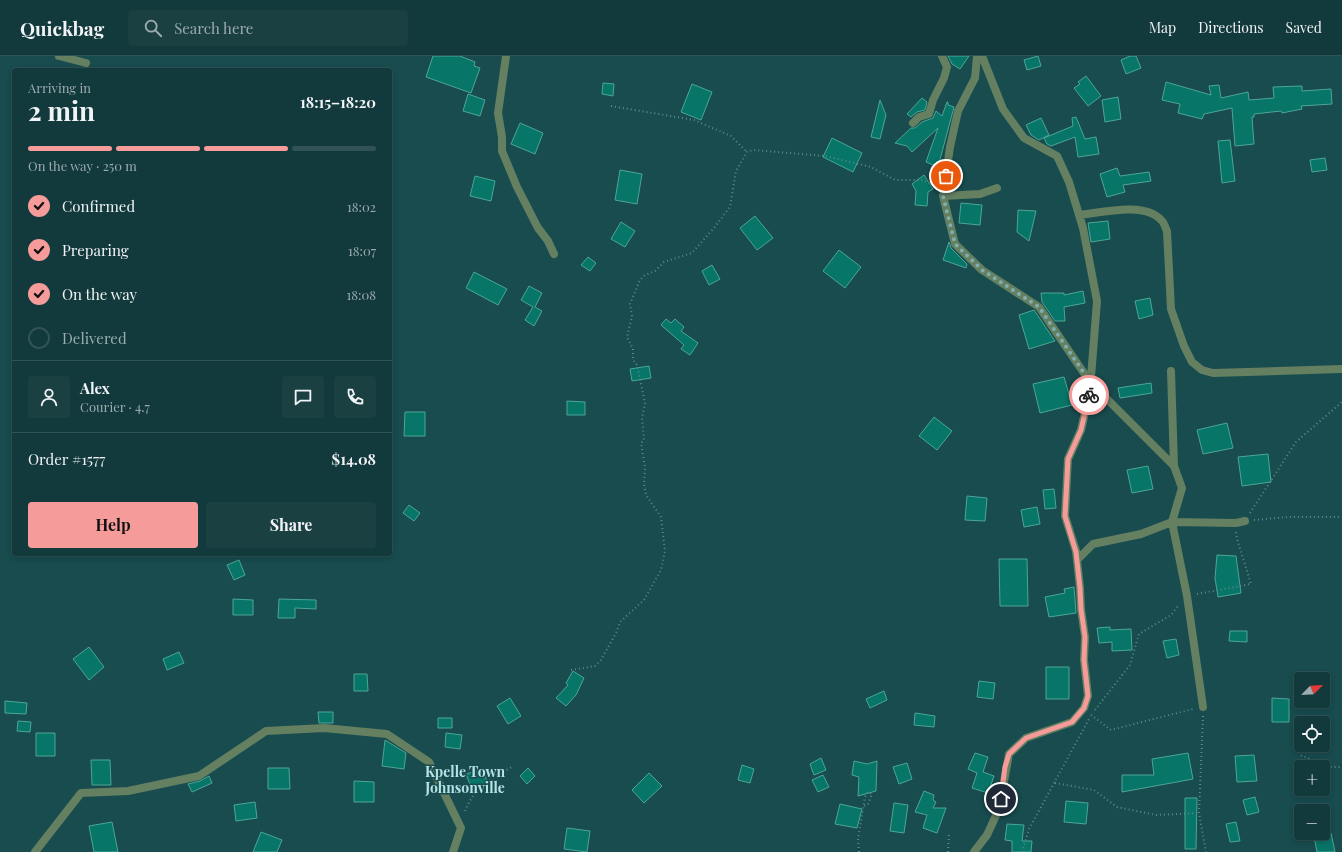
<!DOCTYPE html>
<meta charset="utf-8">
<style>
body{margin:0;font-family:"Playfair Display",serif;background:#1b4042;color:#f1f3f6;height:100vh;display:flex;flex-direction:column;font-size:15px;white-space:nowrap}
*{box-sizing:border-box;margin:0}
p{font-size:13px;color:#9cacaf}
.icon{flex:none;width:22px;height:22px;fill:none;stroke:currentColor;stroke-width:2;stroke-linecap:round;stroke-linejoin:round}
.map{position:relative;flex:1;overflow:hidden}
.details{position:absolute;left:12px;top:12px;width:380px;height:488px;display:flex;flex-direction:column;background:#12393b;border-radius:4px;box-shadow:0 2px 6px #0003,0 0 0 1px #315355}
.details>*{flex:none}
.needle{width:26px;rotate:66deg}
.tools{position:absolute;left:1294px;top:616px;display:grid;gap:8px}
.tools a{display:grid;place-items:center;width:36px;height:36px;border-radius:4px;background:#12393b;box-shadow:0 2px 6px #0003,0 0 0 1px #315355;font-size:20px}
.pin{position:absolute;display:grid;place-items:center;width:34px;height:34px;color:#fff;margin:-17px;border:2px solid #fff;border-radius:50%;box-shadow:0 1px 4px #0007}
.courier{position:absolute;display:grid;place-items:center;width:40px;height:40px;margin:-20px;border:3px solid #f59b99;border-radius:50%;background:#fff;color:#222;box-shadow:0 1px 5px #0007}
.overview em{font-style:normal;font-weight:700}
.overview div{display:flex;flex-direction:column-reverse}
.overview{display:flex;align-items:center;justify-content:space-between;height:68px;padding:0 16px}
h1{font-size:26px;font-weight:700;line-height:30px}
.bar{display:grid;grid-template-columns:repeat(4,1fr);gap:6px 4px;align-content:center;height:48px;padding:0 16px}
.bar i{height:5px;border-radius:3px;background:#315355}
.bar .current{background:#f59b99}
.bar p{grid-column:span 4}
.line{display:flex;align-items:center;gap:10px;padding:0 16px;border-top:1px solid #315355}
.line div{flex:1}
.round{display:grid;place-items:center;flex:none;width:42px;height:42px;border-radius:4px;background:#1b4042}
ol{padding:0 16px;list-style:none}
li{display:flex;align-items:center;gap:12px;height:44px}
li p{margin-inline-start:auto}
li .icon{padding:4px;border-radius:50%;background:#f59b99;color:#111;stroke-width:4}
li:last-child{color:#9cacaf}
li i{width:22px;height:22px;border:2px solid #315355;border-radius:50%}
.action{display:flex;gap:8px;margin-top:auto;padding:8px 16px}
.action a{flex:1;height:46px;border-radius:4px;background:#f59b99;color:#111;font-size:16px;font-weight:700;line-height:46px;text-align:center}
.action a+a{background:#1b4042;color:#f1f3f6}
header{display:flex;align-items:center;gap:24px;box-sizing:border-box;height:56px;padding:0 20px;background:#12393b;border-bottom:1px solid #315355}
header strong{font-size:19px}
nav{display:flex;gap:22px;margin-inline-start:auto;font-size:14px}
.search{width:280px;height:36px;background:#1b4042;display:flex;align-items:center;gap:10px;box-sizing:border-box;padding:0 14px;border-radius:4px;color:#9cacaf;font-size:15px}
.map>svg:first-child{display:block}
</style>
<header>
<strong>Quickbag</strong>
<div class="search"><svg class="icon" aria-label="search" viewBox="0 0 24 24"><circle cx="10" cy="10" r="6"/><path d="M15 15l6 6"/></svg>Search here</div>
<nav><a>Map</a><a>Directions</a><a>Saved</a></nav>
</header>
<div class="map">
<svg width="1342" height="796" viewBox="0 0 1342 796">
<rect width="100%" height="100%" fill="#184c4f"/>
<path fill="#077568" stroke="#4ca697" d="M433,0h27l15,6 -1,4 6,2 -9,25 -45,-16z
M948,0h21l-9,13 -8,-5z
M1038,0l3,10 -14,4 -3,-10z
M1130,0h6l5,12 -15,6 -5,-14z
M1086,20l15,20 -13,10 -14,-18 6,-4 -2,-2z
M1166,26l45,13 -2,-9 10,-1 2,13 27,-6 1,8 25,-2 -1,-11 29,-1v5l29,-2 1,15 -31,2 1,3 -20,4 -1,-2 -27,3v3h-2l2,27 -19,2 -3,-38 -28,6 -2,5 -24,-6 2,-9 -18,-4z
M603,27l11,1 -1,12 -11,-2z
M692,28l20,8 -11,28 -20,-8z
M468,38l17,6 -5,16 -17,-5z
M1118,41l3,22 -16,3 -3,-22z
M922,42l5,4 -2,8 -8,2 -6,5 -4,-3z
M880,44l6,15 -6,24 -9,-2z
M947,46h1v3l6,2 -16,60 -12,-5 12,-34 -26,24 -5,-6 -12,-3 16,-15h4l7,-6 11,-4 3,-7 6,5z
M1076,61l9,22 11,-2 3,17 -21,3 -3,-20 -24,9 -4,-2 -3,-6 29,-12 -1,-8z
M1041,62l8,17 -10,5 -8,-5 -5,-10z
M520,67l23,10 -8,21 -24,-10z
M832,82l30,15 -9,19 -30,-15z
M1230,84l5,41 -13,2 -4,-42z
M1325,102l2,12 -15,2 -2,-12z
M1117,112l3,8 29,-4 2,9 -28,4 2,7 -18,5 -7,-23z
M620,114l22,4 -5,30 -22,-4z
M924,119l9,14 -5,3 -1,14 -12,-1 1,-14 -4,-7z
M475,120l20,5 -4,20 -21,-5z
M961,147l21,2 -2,20 -21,-2z
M1018,154l18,1 -7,30 -12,-9z
M755,160l18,22 -16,12 -17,-22z
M1108,165l2,18 -19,3 -3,-19z
M621,166l14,9 -10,16 -14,-8z
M949,186l2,6 16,16 -1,4 -23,-8z
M839,194l22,17 -16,21 -22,-17z
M588,201l8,6 -6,8 -9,-6z
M712,209l8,14 -11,6 -7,-14z
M474,216l33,17 -9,16 -32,-17z
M529,230l13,7 -7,14 7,4 -8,15 -9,-6 8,-13 -12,-7z
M1083,235l2,12 -21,4 1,14h-10l-13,-19 -1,-9h23v2z
M1150,242l3,17 -14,4 -4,-18z
M1034,254l21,31 -26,8 -10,-34z
M666,263l5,4 4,-4 9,8 -3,4 17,12 -8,12 -9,-6 3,-4 -23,-20z
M649,310l2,12 -19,3 -2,-12z
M1064,321l8,28 -32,8 -7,-29z
M1151,327l1,10 -32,5 -2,-10z
M567,345l18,1v13h-18z
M405,356h20v24h-21z
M934,361l18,14 -15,19 -18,-14z
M1227,367l6,25 -30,6 -6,-24z
M1268,398l3,28 -29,4 -4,-29z
M1148,410l5,23 -21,4 -5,-23z
M1054,433l2,19 -11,1 -2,-19z
M967,440l20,2 -2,23 -20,-1z
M409,449l11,8 -6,8 -11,-8z
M1037,451l3,17 -16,3 -3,-17z
M1217,499l19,1 5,37 -23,4 -3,-19z
M999,503h28l1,47h-28z
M239,504l6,15 -11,5 -7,-15z
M1074,531l2,26 -27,4 -4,-20 20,-4 -1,-4z
M233,543l20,1v15h-20z
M279,543l37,1v9l-21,-1v10h-17z
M1110,571v3l21,-1 1,21 -20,1v-9l-13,1 -2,-15z
M1230,575h17v11l-18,-1z
M1176,583l3,16 -12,3 -4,-17z
M89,591l15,20 -15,13 -16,-21z
M179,596l5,11 -17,7 -4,-11z
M1046,611h23v32h-23z
M573,615l11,7 -8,17 -10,11 -10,-8 12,-13 -2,-2z
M354,618h13l1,17h-14z
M979,625l16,2 -2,16 -16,-2z
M884,635l3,9 -17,8 -4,-9z
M510,642l11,18 -13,8 -11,-18z
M1272,642l17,1v23h-17z
M5,645l22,2 -1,11 -21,-1z
M318,656h15v11h-14z
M915,657l20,3 -1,11 -20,-2z
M438,662h14v10h-14z
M18,665l13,1 -1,10 -13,-1z
M36,677h19v23h-19z
M446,677l16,2 -2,14 -15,-2z
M385,684l21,13 -2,16 -22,-3z
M975,697l13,4 -5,15 11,4 -6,17 -16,-5 5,-15 -9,-4z
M1188,697l5,26 -71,13v-17h32l-2,-16z
M1254,699l3,26 -20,1 -2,-26z
M821,702l5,12 -12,5 -4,-11z
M91,704h19l1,25h-19z
M854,705l13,3 10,-3 -1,30 -18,5 1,-19 -7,-2z
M907,707l5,16 -13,5 -6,-17z
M742,709l12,4 -4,14 -12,-3z
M268,712h21l1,21h-22z
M528,712l7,8 -8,8 -7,-8z
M483,713l5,16 -16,5 -6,-16z
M649,717l13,13 -18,17 -12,-13z
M823,719l6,12 -11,5 -6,-12z
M209,720l3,7 -20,9 -4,-8 12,-3z
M354,725l20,1v20h-20z
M924,735l10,4 -1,5 3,2 -3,6h13l-9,25 -14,-5 4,-13 -12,-3z
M1255,741l4,15 -12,3 -4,-15z
M1185,742h12l-1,51h-11z
M1066,745l22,2 -2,21 -22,-2z
M255,746l2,16 -21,3 -2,-16z
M894,747l14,2 -4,28 -14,-2z
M840,748l22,5 -5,19 -22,-4z
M112,766l6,30h-24l-5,-26z
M1236,766l4,19 -10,1 -4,-18z
M1007,768l17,1 -2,16h10l-1,11h-19v-11l-7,-1z
M567,772l23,3 -3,21 -23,-3z
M261,776l21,8 -5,12h-24z
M1331,777l4,19h-18l-3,-15z"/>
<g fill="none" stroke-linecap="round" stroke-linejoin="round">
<path stroke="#5a8a8d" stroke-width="2" stroke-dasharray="1 3" stroke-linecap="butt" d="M611,50l83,14 37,16 16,16
M1250,457l46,-71 46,-40
M1254,464l34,-3h54
M1197,538l54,-10 -14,-45 -1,-7
M571,614l24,-4 6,-6 15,-27 4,-11 24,-22 17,-30 4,-19 -4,-34 -15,-22 -2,-11 1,-16 -4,-25 3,-3 -2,-22 3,-15 -8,-38 -4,-5v-11l-6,-12 5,-21 -2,-12 10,-24 5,-5 10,-4 9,-9 28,-9 22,-25 16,-21 6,-36 11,-19 6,-2 72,6 46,11 24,13h28l12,6
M1095,654l35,-45 9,-31 32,-19 7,-9
M1091,659l20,15 82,-21
M1203,660l-4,97 7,39
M1297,660l3,39 30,12h12
M1055,727l39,7 23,17 39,8 43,-2
M465,755c9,-23 26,-33 47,-44
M859,796l-1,-13 7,-42 3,-5 4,2 -4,10 -4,2
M948,796l1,-17
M1022,796l7,-23 60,-110"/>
<path stroke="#657f61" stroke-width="8" d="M59,0l27,7
M506,0l-8,57 4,24v14l15,36 21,41 10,13 6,13
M977,0l-2,22 -17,33 -8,36 -7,49 12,48 27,26 57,37 51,75 84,84 8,22 -10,34 -31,12 -48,10 -16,16
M913,67l6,-6 10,-3 4,-14 11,-22 3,-11 -5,-11
M943,140l37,-2 17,-6
M1079,159c21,-2 66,-14 82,5 3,2 4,7 6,11l4,78 13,37 8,16 10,8 11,3 129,-4
M1171,315l3,95
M1203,651l-16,-111 -15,-74 64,1 9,-2
M35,796l46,-59 47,-2 71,-15 67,-45 58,-3 63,6 42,28 32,66 -8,24
M974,796l13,-17 12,-26 10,-55 17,-16 46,-16 12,-14 4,-12 -4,-36 1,-23 -4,-28 -1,-21 -4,-37 -11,-35 3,-57 13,-29 9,-40 7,-89 -14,-73 -14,-46 -12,-26 -33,-18 -21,-29 -21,-53"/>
</g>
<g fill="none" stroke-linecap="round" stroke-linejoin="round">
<path stroke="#7faeb0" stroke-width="4" stroke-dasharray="0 7.2" d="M946,120l-3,20 12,48 27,26 57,37 51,75 -1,13"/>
<path stroke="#f59b99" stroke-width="5" d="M1001,743l4,-32 4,-13 17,-16 46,-16 12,-14 4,-12 -4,-36 1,-23 -4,-28 -1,-21 -4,-36 -11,-36 3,-57 13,-29 8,-35"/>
</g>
<g text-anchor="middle" stroke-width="3" stroke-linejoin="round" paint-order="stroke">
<g font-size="14" font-weight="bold" fill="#b7e2e5" stroke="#184c4f">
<text x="465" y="721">Kpelle Town<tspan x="465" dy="16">Johnsonville</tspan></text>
</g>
</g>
</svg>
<div class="tools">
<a><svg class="needle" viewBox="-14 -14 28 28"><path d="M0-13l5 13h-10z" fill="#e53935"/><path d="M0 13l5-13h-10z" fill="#9cacaf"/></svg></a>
<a><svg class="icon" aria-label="locate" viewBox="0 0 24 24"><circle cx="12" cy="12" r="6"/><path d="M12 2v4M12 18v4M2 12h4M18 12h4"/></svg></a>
<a>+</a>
<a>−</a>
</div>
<div class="pin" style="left:946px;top:120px;background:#ea580c"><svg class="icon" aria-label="bag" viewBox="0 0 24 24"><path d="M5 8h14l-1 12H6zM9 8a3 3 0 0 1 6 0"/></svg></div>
<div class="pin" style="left:1001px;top:743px;background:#1f2937"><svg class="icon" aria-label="home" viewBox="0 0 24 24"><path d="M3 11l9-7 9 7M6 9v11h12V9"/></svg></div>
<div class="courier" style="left:1089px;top:339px"><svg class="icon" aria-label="bike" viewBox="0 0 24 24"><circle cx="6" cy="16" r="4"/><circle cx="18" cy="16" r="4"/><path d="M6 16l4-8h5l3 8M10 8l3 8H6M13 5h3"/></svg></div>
<section class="details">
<div class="overview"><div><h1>2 min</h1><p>Arriving in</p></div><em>18:15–18:20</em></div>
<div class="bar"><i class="current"></i><i class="current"></i><i class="current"></i><i></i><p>On the way · 250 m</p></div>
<ol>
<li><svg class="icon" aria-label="check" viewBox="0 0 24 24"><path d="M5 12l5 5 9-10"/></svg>Confirmed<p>18:02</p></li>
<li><svg class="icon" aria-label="check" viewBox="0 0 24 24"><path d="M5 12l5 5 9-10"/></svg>Preparing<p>18:07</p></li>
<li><svg class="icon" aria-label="check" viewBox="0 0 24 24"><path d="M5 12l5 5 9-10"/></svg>On the way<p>18:08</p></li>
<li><i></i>Delivered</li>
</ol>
<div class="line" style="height:72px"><a class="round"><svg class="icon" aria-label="person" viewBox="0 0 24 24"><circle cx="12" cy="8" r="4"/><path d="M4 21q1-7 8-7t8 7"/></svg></a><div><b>Alex</b><p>Courier · 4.7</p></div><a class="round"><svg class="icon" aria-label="chat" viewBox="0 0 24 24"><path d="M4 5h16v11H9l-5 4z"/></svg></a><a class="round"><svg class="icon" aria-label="phone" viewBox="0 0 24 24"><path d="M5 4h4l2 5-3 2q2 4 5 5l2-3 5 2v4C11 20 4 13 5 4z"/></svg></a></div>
<div class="line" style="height:52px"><div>Order #1577</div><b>$14.08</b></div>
<div class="action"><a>Help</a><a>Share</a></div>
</section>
</div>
